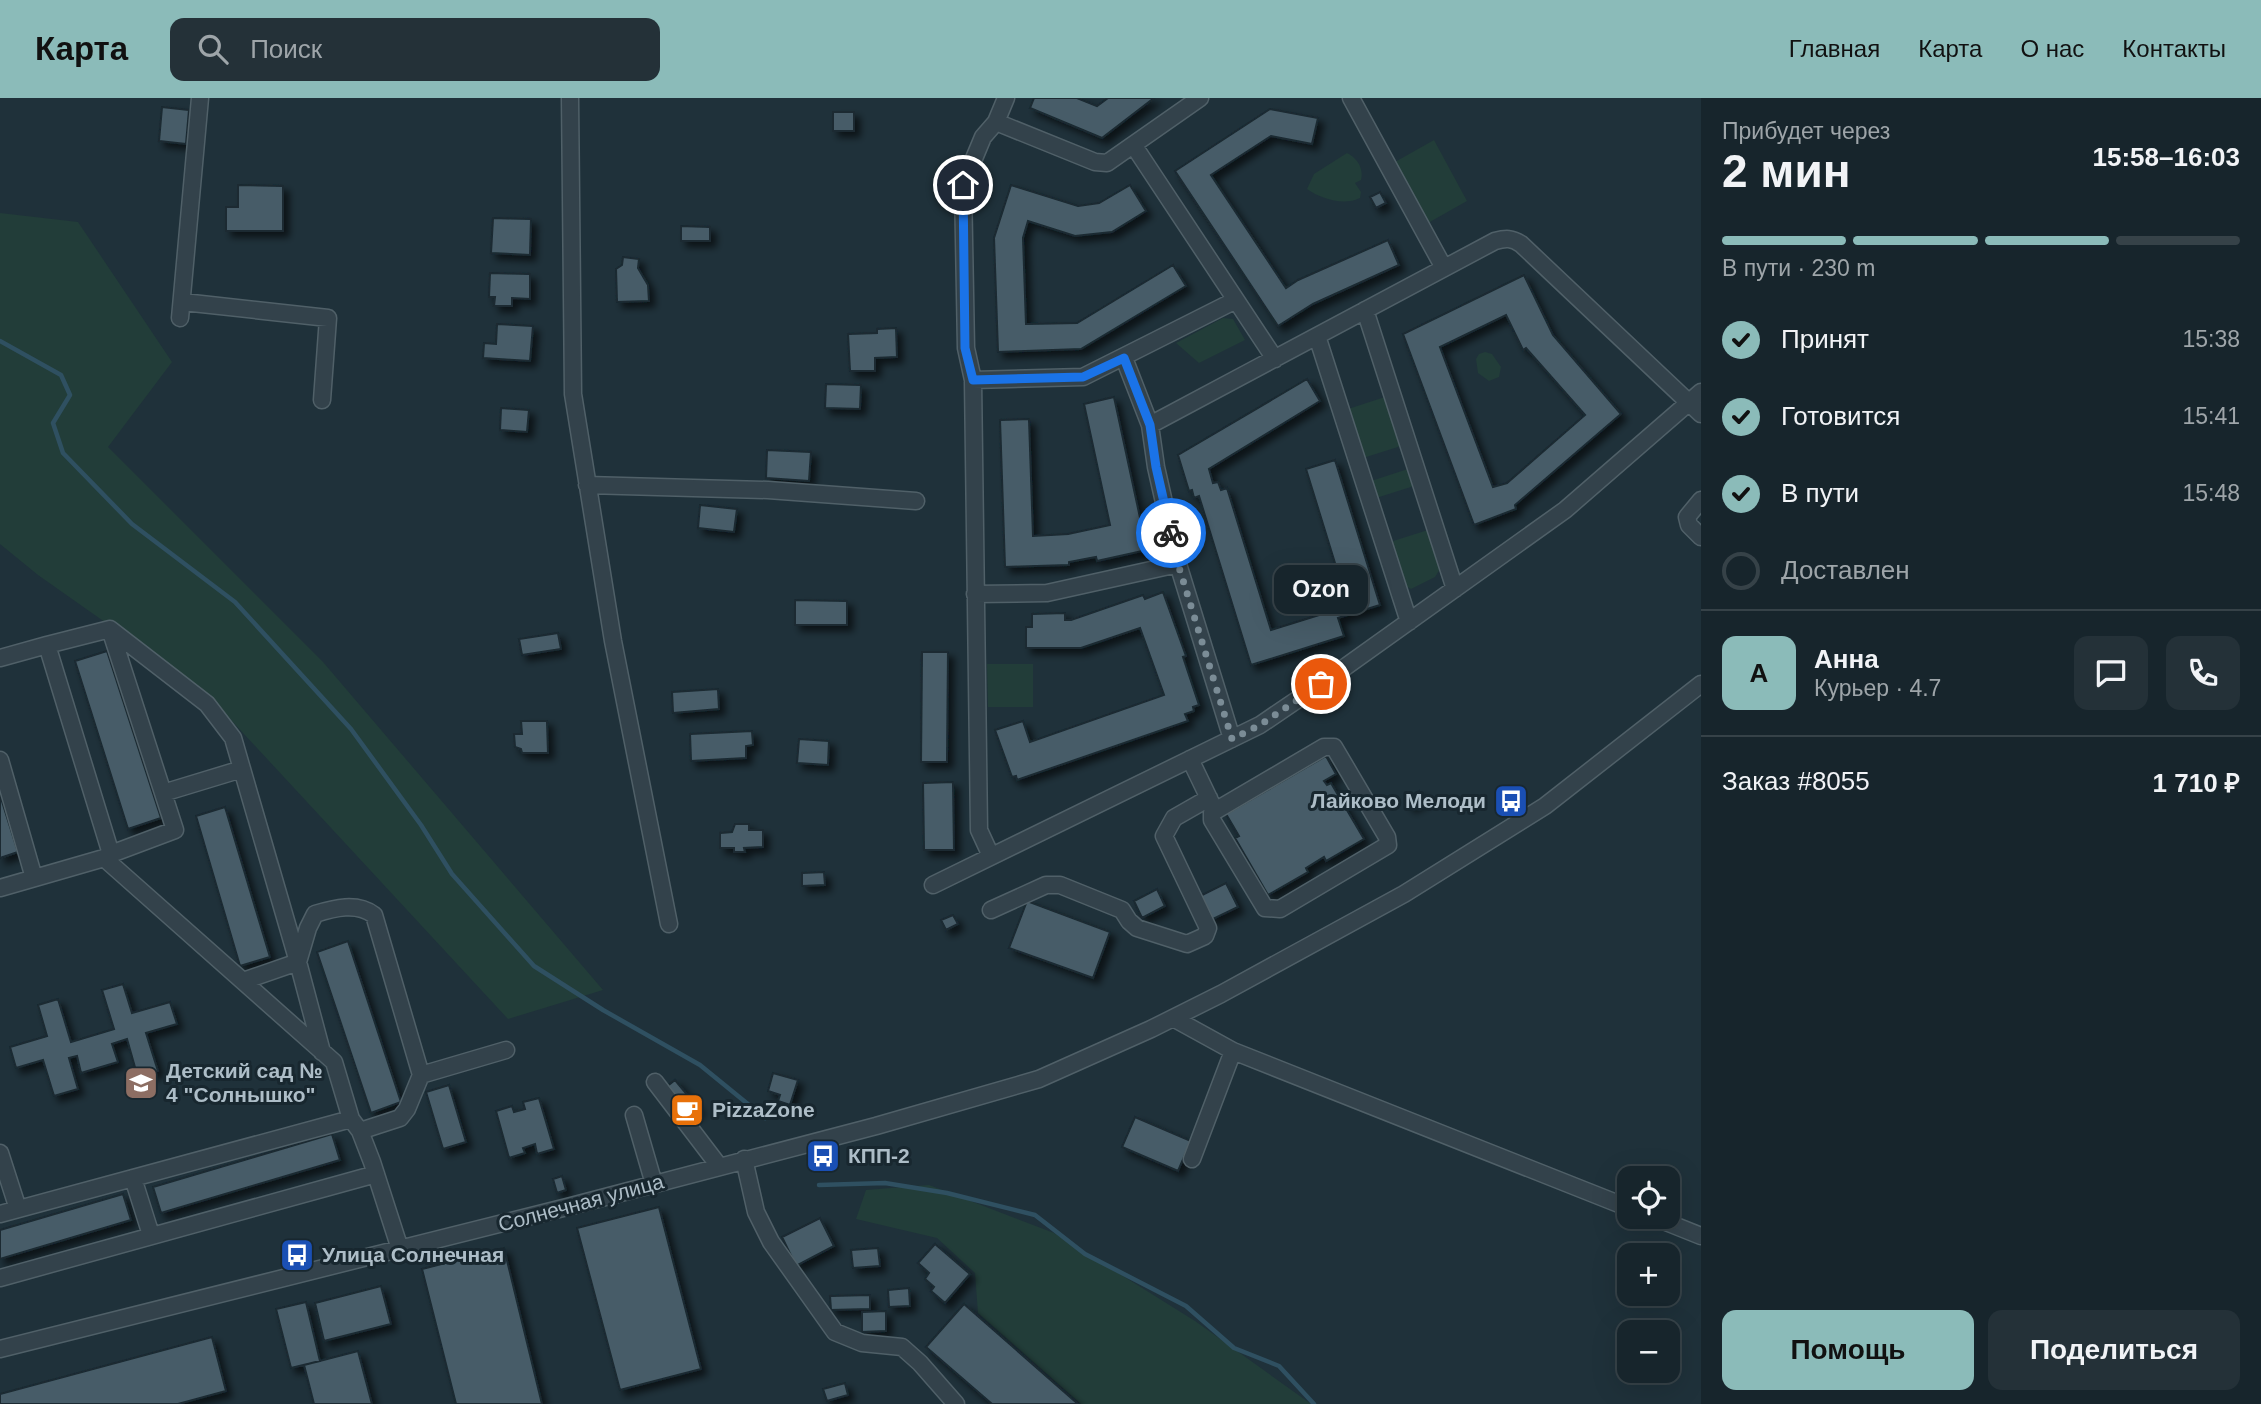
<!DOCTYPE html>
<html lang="ru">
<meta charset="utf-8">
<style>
body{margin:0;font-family:Arial,sans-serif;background:#243138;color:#f1f3f6;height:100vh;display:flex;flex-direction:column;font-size:26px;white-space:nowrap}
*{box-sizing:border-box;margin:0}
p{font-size:23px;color:#9ea5a9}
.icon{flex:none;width:38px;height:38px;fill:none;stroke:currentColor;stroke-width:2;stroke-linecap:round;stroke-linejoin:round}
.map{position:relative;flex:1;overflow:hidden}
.sheet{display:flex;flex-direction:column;background:#17252c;width:560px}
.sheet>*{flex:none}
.buttons{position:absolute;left:1617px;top:1068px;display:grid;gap:14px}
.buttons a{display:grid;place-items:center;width:63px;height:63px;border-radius:14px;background:#17252c;box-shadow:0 7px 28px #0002,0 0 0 2px #364248;font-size:35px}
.pin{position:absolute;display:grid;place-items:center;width:60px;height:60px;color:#fff;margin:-30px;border:4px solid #fff;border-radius:50%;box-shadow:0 2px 7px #0007}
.courier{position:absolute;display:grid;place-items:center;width:70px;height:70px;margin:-35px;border:5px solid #1a73e8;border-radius:50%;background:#fff;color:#222;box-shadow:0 2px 9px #0007}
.bubble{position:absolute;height:49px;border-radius:14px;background:#17252c;box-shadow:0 7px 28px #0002,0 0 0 2px #364248;font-size:23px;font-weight:800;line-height:49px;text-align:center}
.head em{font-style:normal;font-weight:800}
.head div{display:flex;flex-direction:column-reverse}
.head{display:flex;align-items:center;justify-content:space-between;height:119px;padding:0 21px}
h1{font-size:46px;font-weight:800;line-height:52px}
.bar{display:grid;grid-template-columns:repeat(4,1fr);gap:10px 7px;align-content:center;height:84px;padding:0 21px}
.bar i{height:9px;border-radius:5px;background:#364248}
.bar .current{background:#8bbbb9}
.bar p{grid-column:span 4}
.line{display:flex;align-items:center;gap:18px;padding:0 21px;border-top:2px solid #364248}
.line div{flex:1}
.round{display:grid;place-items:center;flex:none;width:74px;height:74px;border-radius:14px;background:#243138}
ol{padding:0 21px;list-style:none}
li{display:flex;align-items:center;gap:21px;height:77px}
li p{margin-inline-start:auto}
li .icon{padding:7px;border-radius:50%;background:#8bbbb9;color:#111;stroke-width:4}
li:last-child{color:#9ea5a9}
li i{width:38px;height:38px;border:4px solid #364248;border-radius:50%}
.primary-button{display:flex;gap:14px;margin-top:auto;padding:14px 21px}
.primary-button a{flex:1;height:80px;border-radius:14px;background:#8bbbb9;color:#111;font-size:28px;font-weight:800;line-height:80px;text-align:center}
.primary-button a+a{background:#243138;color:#f1f3f6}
header{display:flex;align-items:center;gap:42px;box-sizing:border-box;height:98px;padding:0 35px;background:#8bbbb9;color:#111}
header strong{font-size:33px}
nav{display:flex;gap:38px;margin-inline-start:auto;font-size:24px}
.search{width:490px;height:63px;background:#243138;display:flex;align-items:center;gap:18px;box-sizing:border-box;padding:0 24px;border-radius:14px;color:#9ea5a9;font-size:26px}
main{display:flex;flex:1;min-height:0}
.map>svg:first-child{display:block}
</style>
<header>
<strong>Карта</strong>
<div class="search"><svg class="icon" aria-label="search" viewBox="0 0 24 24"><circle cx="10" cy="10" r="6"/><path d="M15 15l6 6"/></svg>Поиск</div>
<nav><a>Главная</a><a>Карта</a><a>О нас</a><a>Контакты</a></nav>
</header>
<main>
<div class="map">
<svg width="1701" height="1306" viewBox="0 0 1701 1306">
<defs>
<filter id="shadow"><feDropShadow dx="5.5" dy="5.5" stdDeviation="3.5" flood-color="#0009"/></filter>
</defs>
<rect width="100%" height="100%" fill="#1f313a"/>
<path fill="#223d39" d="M1434,42l33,61 -39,22 -33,-61z
M1347,55c10,5 17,15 14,27l-6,3 6,9 -1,6c-16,8 -39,1 -53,-9l7,-15z
M0,115l78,9 94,140 -64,85 215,215 280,328 -95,29 -301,-325 -169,-119 -38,-31z
M1223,220l10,1 12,21 -46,23 -23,-20z
M1485,254l7,2 9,13 -2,10 -10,4 -11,-8 -2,-14 3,-5z
M1385,299l16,49 -38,12 -15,-49z
M1408,371l6,17 -38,12 -5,-17z
M1428,432l12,39 -5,8 -24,12 -7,-4 -14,-43z
M987,566h46v43h-45z
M929,1087l125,48 141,88 116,83h-230l-103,-91 -3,-40 -38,-35 -81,-19 10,-29z"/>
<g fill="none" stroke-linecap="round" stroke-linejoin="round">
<path stroke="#2f5061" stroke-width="4.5" d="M0,243l61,34 9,20 -17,28 10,30 69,71 103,78 116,127 70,96 31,49 82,92 69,44 97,55 65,53
M819,1087l66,-2 62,10 88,22 50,39 101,52 48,42 45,18 35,38"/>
</g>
<path fill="#465c67" stroke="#1a2931" stroke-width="2" fill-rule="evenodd" filter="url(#shadow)" d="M1034,0h43l20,8 11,-8h46l-52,40 -72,-30z
M162,9l27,3 -3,34 -27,-3z
M1270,11l48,9 -6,26 -41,-8 -60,39 75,113 12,-8 90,-40 11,25 -86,39 -35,22 -103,-155z
M833,14h21v19h-21z
M238,87l45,1v45h-57v-24h12z
M1011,87l67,21 21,-3 31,-18 16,26 -34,21 -37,4 -47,-15 -5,17 3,86 51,-1 96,-58 13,21 -105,63 -83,3 -4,-114z
M1380,94l6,11 -10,5 -6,-11z
M493,120l38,1 -1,36 -39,-2z
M681,128l29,1v14h-29z
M623,159l16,2 -1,9 10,17 1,16 -32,1 -1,-33 6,-4z
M490,175l40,1v25l-18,-1v8h-18l1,-9h-6z
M1524,177l29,60 68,79 -106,91 1,4 -42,16 -71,-191zM1506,217l17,35 3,-2 59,67 -78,68 -14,4 -53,-140z
M497,226l36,2 -3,35 -47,-3 1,-15 12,1z
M896,230l1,29 -22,1v13h-25l-2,-37 29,-1v-4z
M1307,281l13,22 -111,68 4,14 5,-1 3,8 6,-2 44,142 64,-20 -5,-17 13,-4 -37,-120 29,-9 45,145 -42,13 6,18 -93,29 -52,-169 -5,2 -2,-8 -3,1 -11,-36z
M826,286l35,1 -1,24 -35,-1z
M1114,299l33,153 -50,11 -1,-4 -27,5v3l-64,2 -5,-147 29,-1 4,117 35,-2 42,-9 -26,-121z
M501,310l28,2 -2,22 -27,-2z
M767,352l44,2 -2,29 -43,-3z
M700,407l37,4 -3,23 -36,-4z
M1163,494l23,64 -3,1 16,48 -6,2 1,4 -9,3 3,7 -171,59 -1,-4 -4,1 -17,-47 28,-9 7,21 134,-47 -24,-67 -59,20h-55v-21h6v-13l33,-1v7h6l72,-25 2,4z
M795,502l52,1v24h-52z
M558,535l3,16 -39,6 -3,-16z
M107,553l54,167 -33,11 -53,-168z
M922,554h26l-1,110h-26z
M718,591l1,20 -46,4 -1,-21z
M521,623h26l1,32h-26l-1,-4 -6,-2 -1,-13h8z
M752,633l1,14 -7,1v12l-55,3 -1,-27z
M799,641l30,2 -1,24 -31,-2z
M1326,658l10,18 -12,7 3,4 4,-2 33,56 -38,22 -2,-4 -18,11 2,4 -40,23 -33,-57 4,-2 -13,-22z
M953,684l1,68h-30l-1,-67z
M1419,693l5,8 -14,8 -5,-8z
M0,697l18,57 -18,6z
M225,709l45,150 -30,9 -44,-150z
M735,726h14v6h14v17l-19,1 1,4h-11v-4h-14v-15l12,-1z
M824,774l1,13 -23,1v-13z
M1226,785l12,24 -27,13 -11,-24z
M1157,791l8,17 -23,12 -8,-17z
M1027,803l83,31 -17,46 -84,-30z
M953,817l5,9 -12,6 -5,-10z
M348,843l53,161 -30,11 -54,-161z
M123,886l9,29 38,-11 7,22 -31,9 12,38 -20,7 -11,-39 -15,5 6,18 -37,11 -4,-17 -8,2 9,31 -24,7 -11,-36 -27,8 -6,-21 37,-11 -9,-31 20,-6 13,43 43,-13 -12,-39z
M773,975l25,7 -8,25 -12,-4 2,-6 -12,-4z
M675,982l24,29 -10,8 -24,-29z
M449,987l17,57 -23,7 -17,-57z
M539,1000l15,51 -17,5 -2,-10 -12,4 2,5 -16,5 -13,-47 16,-5 2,6 11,-3 -2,-7z
M1135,1019l56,24 -13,30 -56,-24z
M332,1036l8,26 -179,53 -8,-26z
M562,1078l4,14 -9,3 -4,-14z
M123,1096l8,26 -131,39v-29z
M659,1109l42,162 -81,21 -43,-162z
M820,1120l14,28 -38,20 -14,-29z
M935,1146l35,30 -25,29 -14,-12 3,-4 -9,-8 4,-6 -11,-10z
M504,1150l38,156h-86l-34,-135z
M878,1150l2,18 -27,2 -2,-18z
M381,1188l10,38 -67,17 -9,-38z
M909,1190l1,18 -21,1 -1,-17z
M870,1197v14l-39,1 -1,-14z
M306,1204l14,59 -29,7 -15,-59z
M964,1206l114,100h-86l-66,-57z
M886,1213v20l-24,1v-20z
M212,1239l14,54 -48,13h-178v-10z
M358,1253l14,53h-58l-10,-39z
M845,1285l3,12 -21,6 -4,-12z"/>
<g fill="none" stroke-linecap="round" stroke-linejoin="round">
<g stroke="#506068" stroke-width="19">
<path id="minor" d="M570,0l3,296 40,247 56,283
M1351,0l93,170
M996,24l99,40 12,1 93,-65
M1134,48l141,213
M183,204l145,16 -6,82
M1365,212l90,279
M180,220l20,-220
M1317,238l92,286
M1124,260l26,67 6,42 22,97 54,175
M973,282l110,-3 153,-77
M1150,327l345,-184c11,-3 17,-3 26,3l180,170
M587,387l181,5 148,11
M1701,402l-14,17 2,8 12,12
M975,496l72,-1 131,-29
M110,531l97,75 26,34 9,31 -79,24
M47,547l63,-16 65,201 -64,24
M0,560l47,-13 64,209 -7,4
M1190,661l25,52 109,-64h10l53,90 1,8 -108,64 -15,-1 -53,-88v-7l3,-2
M0,662l34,118
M242,671l56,193 -55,19
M991,758l-12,-26 -6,-450 -7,-32 -3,-163 20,-48 13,-15 10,-24
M933,787l327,-160 81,-55 224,-160 136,-118
M0,790l104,-30 230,204 17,57 9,12 12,31 28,87
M991,812l55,-25h14l62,25 7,11 8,7 50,16 18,-8 3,-8 -44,-92 10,-18 35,-20
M1173,920l60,33 396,157
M322,954l-24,-90 10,-34 7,-14c19,-6 42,-12 59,1l47,160 -14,34 -7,9 -40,13
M421,977l85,-25
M655,984l64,84
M634,1017l20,69
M0,1055l18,56
M744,1061l12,53 15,30 64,90 27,11 40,4 18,16 36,41
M1192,1061l41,-108
M133,1080l18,57
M0,1116l351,-95
M1651,1118l50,20
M0,1180l376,-104
M0,1251l571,-143 305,-80 163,-47 112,-50 70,-35 183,-100 141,-88 156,-122"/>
</g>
<use href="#minor" stroke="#33424b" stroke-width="16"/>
</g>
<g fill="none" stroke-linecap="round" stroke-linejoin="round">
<path stroke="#7b8c96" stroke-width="7" stroke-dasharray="0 12.6" d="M1171,435l7,31 54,175 28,-14 61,-41"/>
<path stroke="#1a73e8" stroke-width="9" d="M963,87l2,163 8,32 110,-3 41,-19 26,67 6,42 15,66"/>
</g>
<defs>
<g id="bus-square" transform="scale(1.75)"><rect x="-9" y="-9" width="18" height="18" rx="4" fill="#1a4fb4" stroke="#18272f"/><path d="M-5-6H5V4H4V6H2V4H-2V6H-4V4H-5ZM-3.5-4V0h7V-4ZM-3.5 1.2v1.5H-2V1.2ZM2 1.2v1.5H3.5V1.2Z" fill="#fff"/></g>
<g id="school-square" transform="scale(1.75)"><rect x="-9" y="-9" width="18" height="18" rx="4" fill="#8d6e63" stroke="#18272f"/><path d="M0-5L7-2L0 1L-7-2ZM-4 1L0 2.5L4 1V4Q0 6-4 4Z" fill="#fff"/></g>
<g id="cafe-square" transform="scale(1.75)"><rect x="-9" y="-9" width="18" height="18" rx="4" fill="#e8710a" stroke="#18272f"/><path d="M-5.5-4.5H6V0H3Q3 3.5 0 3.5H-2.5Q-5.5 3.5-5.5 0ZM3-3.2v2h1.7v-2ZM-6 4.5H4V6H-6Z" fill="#fff"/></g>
</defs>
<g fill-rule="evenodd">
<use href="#bus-square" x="1511" y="703"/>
<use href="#school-square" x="141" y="985"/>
<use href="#cafe-square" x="687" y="1012"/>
<use href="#bus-square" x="823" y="1058"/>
<use href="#bus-square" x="297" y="1157"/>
</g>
<g text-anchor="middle" stroke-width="6" stroke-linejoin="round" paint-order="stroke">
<g font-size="21" font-weight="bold" fill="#adbdc7" stroke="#18272f" text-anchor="start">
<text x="1486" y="710" text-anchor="end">Лайково Мелоди</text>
<text x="166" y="980">Детский сад №<tspan x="166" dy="24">4 "Солнышко"</tspan></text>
<text x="712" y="1019">PizzaZone</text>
<text x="848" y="1065">КПП-2</text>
<text x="322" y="1164">Улица Солнечная</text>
</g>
<g font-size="21" fill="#adbdc7" stroke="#18272f">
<text transform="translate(581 1105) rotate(-15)" y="7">Солнечная улица</text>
</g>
</g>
</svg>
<div class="buttons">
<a><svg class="icon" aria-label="locate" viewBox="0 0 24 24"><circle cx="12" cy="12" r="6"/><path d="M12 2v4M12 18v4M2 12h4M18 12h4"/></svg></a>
<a>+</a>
<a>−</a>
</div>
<div class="pin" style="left:1321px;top:586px;background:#ea580c"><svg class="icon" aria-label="bag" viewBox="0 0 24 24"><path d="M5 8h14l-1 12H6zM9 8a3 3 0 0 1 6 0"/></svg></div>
<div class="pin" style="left:963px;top:87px;background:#1f2937"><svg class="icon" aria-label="home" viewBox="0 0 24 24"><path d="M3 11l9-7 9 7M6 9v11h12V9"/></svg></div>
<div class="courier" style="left:1171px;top:435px"><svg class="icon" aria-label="bike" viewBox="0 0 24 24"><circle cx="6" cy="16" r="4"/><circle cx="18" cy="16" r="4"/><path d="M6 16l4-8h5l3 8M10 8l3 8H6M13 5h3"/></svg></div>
<div class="bubble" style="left:1274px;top:467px;width:94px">Ozon</div>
</div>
<section class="sheet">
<div class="head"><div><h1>2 мин</h1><p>Прибудет через</p></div><em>15:58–16:03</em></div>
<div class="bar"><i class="current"></i><i class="current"></i><i class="current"></i><i></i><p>В пути · 230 m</p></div>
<ol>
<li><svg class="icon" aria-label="check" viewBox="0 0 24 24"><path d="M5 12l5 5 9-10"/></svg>Принят<p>15:38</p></li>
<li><svg class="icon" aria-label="check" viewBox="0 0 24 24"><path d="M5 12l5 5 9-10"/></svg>Готовится<p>15:41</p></li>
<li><svg class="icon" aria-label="check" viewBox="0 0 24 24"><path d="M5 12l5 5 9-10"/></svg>В пути<p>15:48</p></li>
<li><i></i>Доставлен</li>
</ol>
<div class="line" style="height:126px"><b class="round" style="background:#8bbbb9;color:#111">А</b><div><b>Анна</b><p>Курьер · 4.7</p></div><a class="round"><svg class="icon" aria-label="chat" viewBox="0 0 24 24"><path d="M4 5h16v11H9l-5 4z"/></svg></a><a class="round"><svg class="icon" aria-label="phone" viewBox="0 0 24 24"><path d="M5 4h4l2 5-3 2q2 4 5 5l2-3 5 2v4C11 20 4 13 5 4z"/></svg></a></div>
<div class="line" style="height:91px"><div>Заказ #8055</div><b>1 710 ₽</b></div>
<div class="primary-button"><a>Помощь</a><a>Поделиться</a></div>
</section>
</main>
